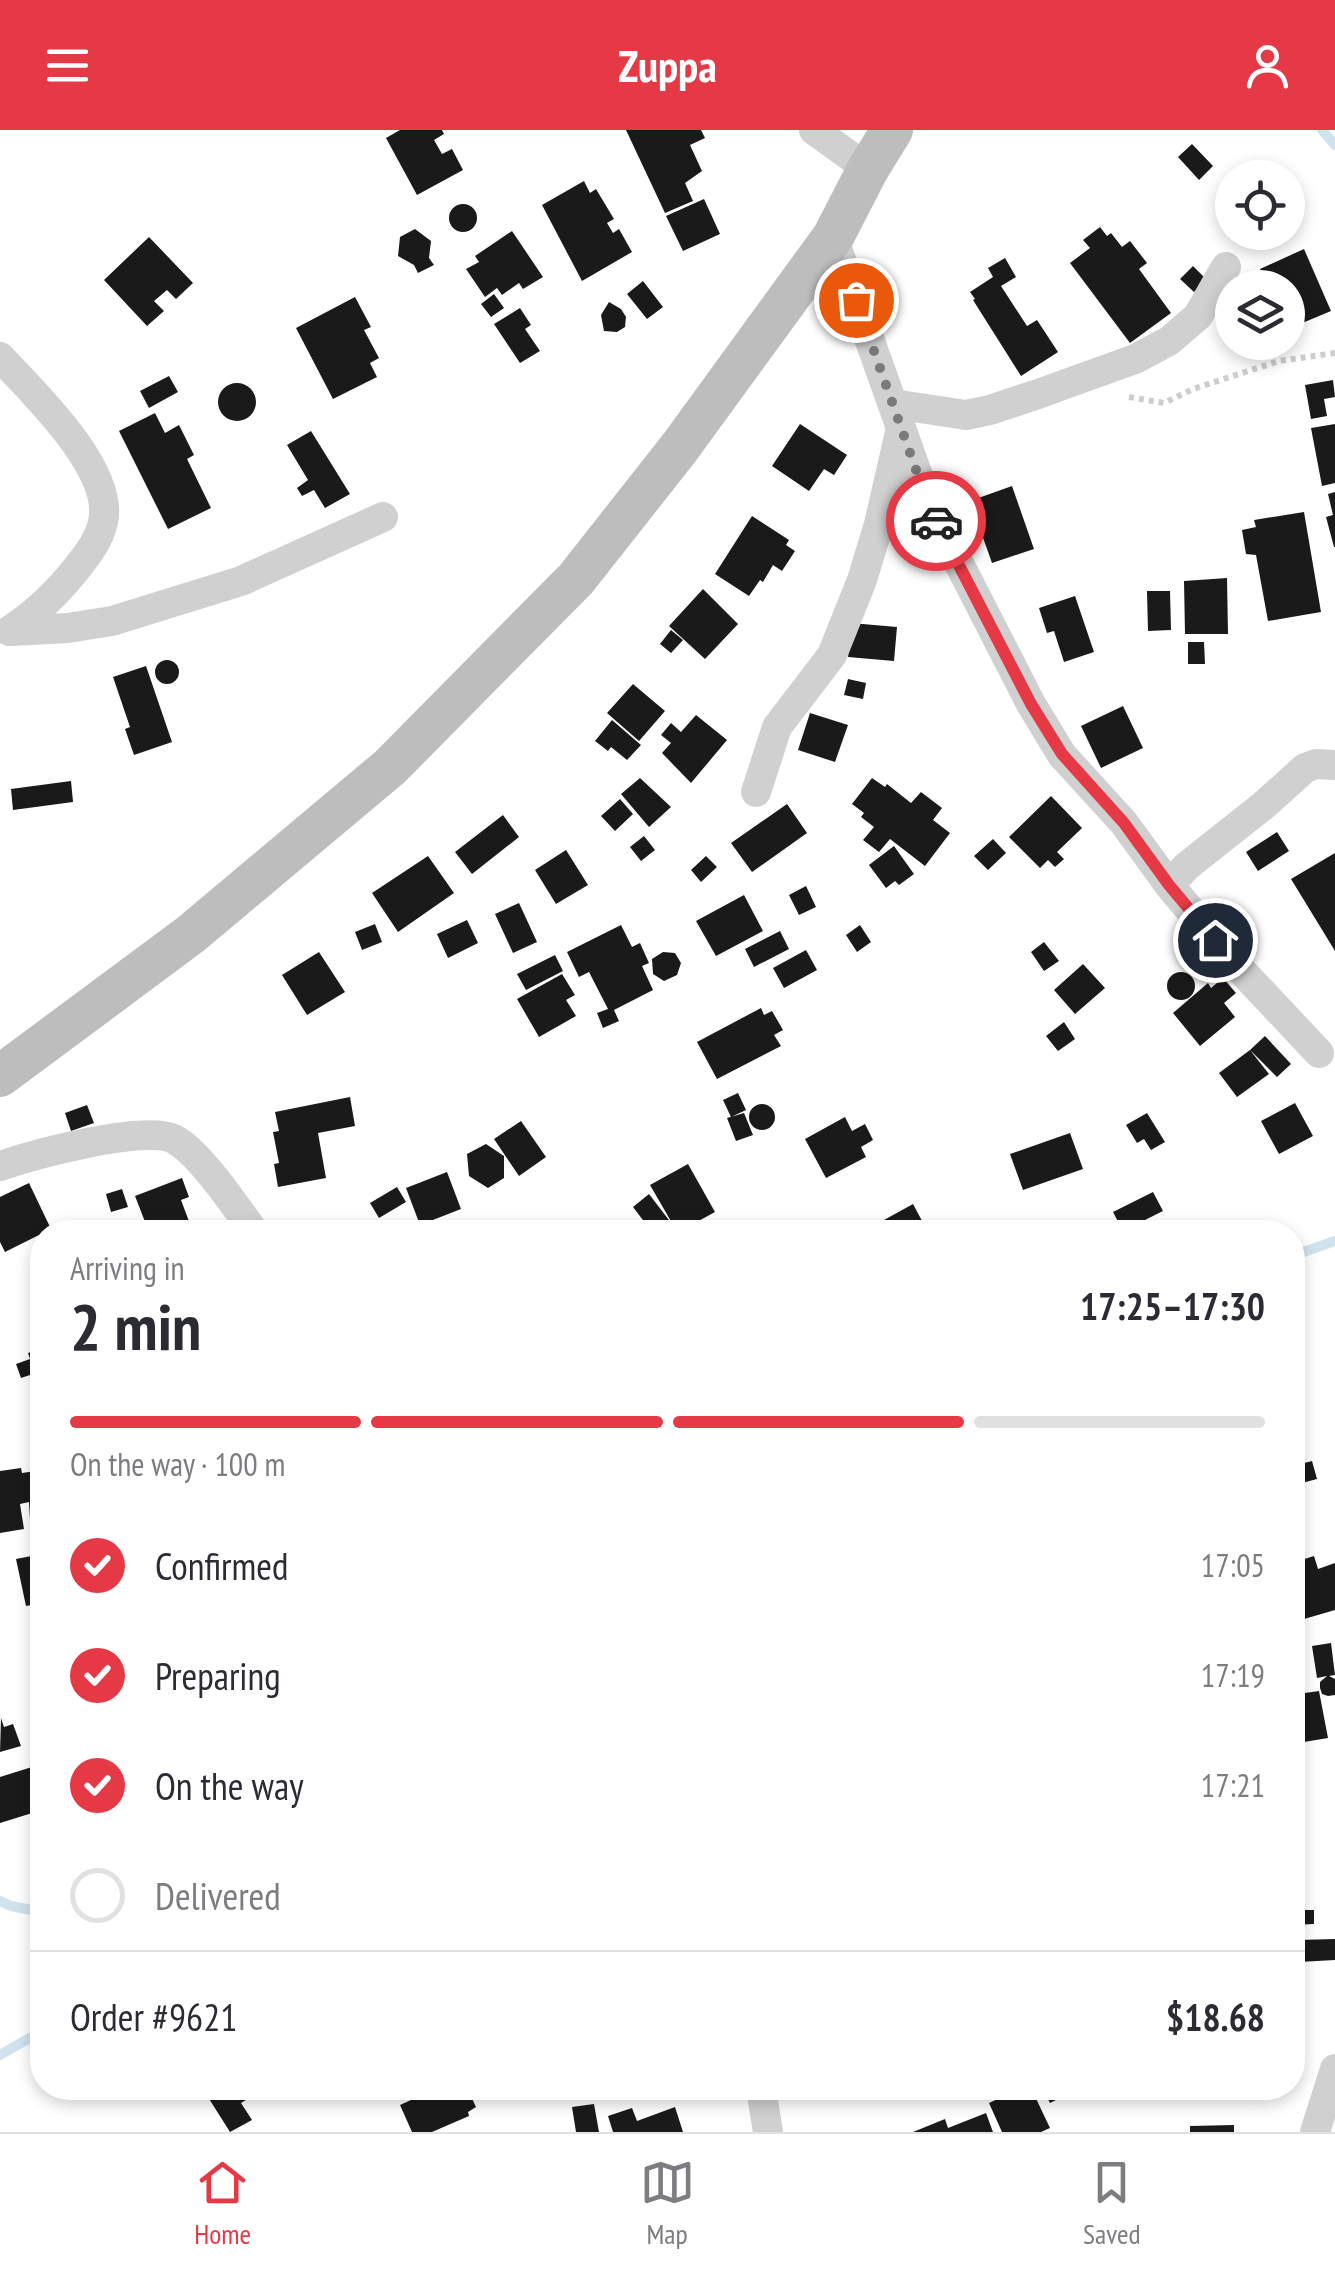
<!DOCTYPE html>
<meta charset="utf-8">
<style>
body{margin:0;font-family:"PT Sans Narrow",sans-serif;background:#f2f2f3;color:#2b2b33;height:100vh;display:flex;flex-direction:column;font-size:38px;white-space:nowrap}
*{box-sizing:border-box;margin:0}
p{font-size:32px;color:#7c7c81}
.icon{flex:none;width:55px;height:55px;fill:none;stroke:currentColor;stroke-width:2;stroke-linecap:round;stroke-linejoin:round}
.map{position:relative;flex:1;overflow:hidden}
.side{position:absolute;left:30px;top:1090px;width:1275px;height:880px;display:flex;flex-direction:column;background:#fff;border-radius:40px;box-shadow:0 5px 15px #0003}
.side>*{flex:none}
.fabs{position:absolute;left:1215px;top:30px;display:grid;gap:20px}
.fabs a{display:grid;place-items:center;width:90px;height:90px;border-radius:50%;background:#fff;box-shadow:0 5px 15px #0003;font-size:50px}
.pin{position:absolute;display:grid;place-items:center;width:85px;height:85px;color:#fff;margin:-42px;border:5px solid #fff;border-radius:50%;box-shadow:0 2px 10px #0007}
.courier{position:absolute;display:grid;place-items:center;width:100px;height:100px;margin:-50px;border:8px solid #e63946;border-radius:50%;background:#fff;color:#222;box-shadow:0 2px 12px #0007}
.headline em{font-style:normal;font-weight:800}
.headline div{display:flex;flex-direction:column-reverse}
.headline{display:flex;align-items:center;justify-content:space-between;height:170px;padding:0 40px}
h1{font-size:65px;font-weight:800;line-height:75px}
.bar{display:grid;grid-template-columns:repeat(4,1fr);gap:15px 10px;align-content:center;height:120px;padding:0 40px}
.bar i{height:12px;border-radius:8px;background:#e1e1e2}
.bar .active{background:#e63946}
.bar p{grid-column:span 4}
.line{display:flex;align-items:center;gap:25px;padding:0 40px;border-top:2px solid #e1e1e2}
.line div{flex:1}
ol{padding:0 40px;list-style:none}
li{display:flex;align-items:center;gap:30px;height:110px}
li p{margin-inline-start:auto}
li .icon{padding:10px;border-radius:50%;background:#e63946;color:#fff;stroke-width:4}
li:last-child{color:#7c7c81}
li i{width:55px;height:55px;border:5px solid #e1e1e2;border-radius:50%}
header{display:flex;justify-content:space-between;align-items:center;height:130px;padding:0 40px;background:#e63946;color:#fff;font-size:45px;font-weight:800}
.menu{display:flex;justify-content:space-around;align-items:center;height:140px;border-top:2px solid #e1e1e2;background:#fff;font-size:28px;color:#7c7c81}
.menu a{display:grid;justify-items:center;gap:5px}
.menu .active{color:#e63946}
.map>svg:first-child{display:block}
</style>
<header><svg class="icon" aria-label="menu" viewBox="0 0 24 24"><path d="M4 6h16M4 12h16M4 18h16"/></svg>Zuppa<svg class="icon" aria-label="person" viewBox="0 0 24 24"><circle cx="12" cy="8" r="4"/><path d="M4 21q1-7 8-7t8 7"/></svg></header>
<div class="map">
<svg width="1335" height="2002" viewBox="0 0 1335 2002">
<rect width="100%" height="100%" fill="#fff"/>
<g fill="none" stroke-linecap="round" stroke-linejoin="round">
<path stroke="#cfe2ee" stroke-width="10" d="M1322,0l13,15
M1292,1126l43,-15
M0,1771l11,5 31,6
M0,1925l42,-24"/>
</g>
<path fill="#1a1a1a" d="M400,0h42l2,4 -10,6 8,14 10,-5 11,21 -46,25 -31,-57z
M626,0h75l4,8 -15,7 12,26 -17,12 8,18 -28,12z
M1192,14l21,22 -14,14 -21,-23z
M584,51l6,12 6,-4 18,30 -7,4 6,10 6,-4 13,23 -50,29 -40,-76z
M704,69l16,35 -37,17 -17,-35z
M449 88a14 14 0 1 1 28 0a14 14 0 1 1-28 0Z
M1100,97l7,9 4,-3 11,14 8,-6 17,22 -8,6 32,44 -41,30 -60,-80 20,-15 -7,-8z
M415,99l16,12 -2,17 5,7 -16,8 -4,-8 -16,-9 2,-19z
M512,101l31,46 -20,12 -4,-6 -17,12 -5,-7 -12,9 -19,-28 13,-7 -4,-6z
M149,107l44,46 -17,16 -9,-9 -13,11 10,10 -17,15 -43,-46z
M1304,119l27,62 -43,18v-41h-46l22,-10 -4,-9z
M1005,128l11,19 -15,9 26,40 10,-6 21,32 -37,24 -48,-76 2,-1 -5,-7 23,-15 -5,-9z
M1193,136l14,14 -13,12 -14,-13z
M643,151l20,26 -16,12 -20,-25z
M494,164l10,14 -13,9 -10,-13z
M355,167l16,30 -7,3 15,28 -9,5 7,14 -44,22 -37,-71z
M609,172l12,7 5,8 -1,10 -8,5 -13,-1 -3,-16z
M520,178l11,17 -6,4 15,22 -20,12 -26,-39z
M1237,212h39l-32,15z
M169,246l9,16 -29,16 -9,-17z
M1333,250l2,17 -11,2 3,17 -16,3 -6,-34z
M218 272a19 19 0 1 1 38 0a19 19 0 1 1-38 0Z
M155,283l10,20 14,-8 15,30 -7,4 24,49 -43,21 -49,-98z
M800,294l47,31 -13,20 -10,-6 -15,22 -37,-25z
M1335,294v59l-13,3 -11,-58z
M311,301l39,63 -25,14 -11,-18 -12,6 -5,-8 11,-8 -21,-35z
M1012,356l22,63 -42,14 -22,-62z
M1335,362v55h-1l-8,-30 7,-2 -5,-21z
M1304,382l17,100 -53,9 -12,-66 -10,-1 -4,-24 14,-3 -2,-7z
M752,386l37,24 -3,5 9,6 -13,20 -9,-6 -10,17 -3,-2 -11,16 -34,-22z
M1227,448l1,56h-43l-1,-53z
M703,459l35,35 -33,35 -36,-33z
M1147,461h23l1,39 -23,1z
M1075,466l19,56 -30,10 -10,-31 -7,2 -8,-25z
M851,493l46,4 -3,34 -46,-4z
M671,500l12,10 -12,13 -11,-9z
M1188,512h16l1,22h-17z
M155 542a12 12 0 1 1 24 0a12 12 0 1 1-24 0Z
M146,536l26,76 -38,13 -9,-26 5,-2 -17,-50z
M848,549l18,4 -3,16 -19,-4z
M633,554l32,27 -26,30 -32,-28z
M1123,576l20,42 -42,20 -20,-42z
M810,583l38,12 -13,37 -37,-12z
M696,585l31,25 -36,43 -29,-30 9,-10 -10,-8 10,-12 10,9z
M612,590l29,25 -14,15 -16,-13 -3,4 -13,-10z
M640,648l31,29 -22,20 -28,-33z
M872,648l13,9 2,-3 24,19 10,-11 21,16 -9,12 17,13 -25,33 -35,-27 -11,13 -16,-12 11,-13 -13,-10 3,-4 -12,-9z
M71,651l2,21 -60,8 -2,-21z
M1051,666l31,32 -25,24 7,7 -9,8 -7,-7 -8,8 -31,-31z
M620,669l13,15 -18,17 -14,-15z
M787,674l20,29 -55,39 -21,-29z
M503,685l16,22 -47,37 -17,-22z
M1277,702l12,19 -31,20 -12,-19z
M644,706l11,14 -14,11 -11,-14z
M993,709l13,14 -18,17 -14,-14z
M894,716l20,28 -15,11 -4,-4 -9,7 -17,-23z
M566,720l22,35 -32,19 -21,-34z
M1335,723v98l-44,-72z
M428,726l26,37 -56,39 -26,-39z
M706,726l11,11 -16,15 -10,-12z
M806,756l10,21 -17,8 -10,-20z
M744,765l19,36 -47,25 -20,-35z
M519,773l18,39 -24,11 -18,-39z
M467,790l11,23 -30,15 -11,-24z
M375,794l7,18 -20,8 -7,-18z
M621,795l11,22 8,-4 9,20 -7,3 11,24 -39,20 5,11 -16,7 -6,-15 11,-4 -19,-37 -10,5 -12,-25z
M860,795l11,17 -14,10 -11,-17z
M780,801l9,18 -35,18 -9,-18z
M1044,812l15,19 -15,10 -13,-19z
M806,820l11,20 -33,18 -11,-20z
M319,822l26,40 -38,23 -25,-40z
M663,822l12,1 6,10 -4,12 -13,6 -11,-7 -1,-15z
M555,825l8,16 -37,19 -9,-16z
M1083,834l22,24 -30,26 -21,-24z
M1167 856a14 14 0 1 1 28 0a14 14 0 1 1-28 0Z
M562,844l13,21 -9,5 10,16 -37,21 -22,-38z
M1223,848l13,15 -12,10 11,14 -35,29 -27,-33 35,-30 3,5z
M761,878l3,7 8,-4 11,19 -9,5 7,11 -64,33 -20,-37z
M1064,892l11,17 -17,12 -12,-15z
M1265,906l26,28 -14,13 -27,-27z
M1250,920l19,24 -32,23 -18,-24z
M738,963l8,17 -15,7 -8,-17z
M350,967l5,29 -37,7 8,45 -48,9 -4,-23 5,-1 -6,-31 6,-1 -4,-19z
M1295,973l18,33 -34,18 -18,-33z
M749 987a13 13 0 1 1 26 0a13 13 0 1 1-26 0Z
M87,975l7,18 -23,8 -6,-18z
M744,983l9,22 -17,6 -9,-23z
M1147,983l18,29 -14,8 -7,-11 -7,4 -11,-18z
M845,987l7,14 13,-7 8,16 -12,7 5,10 -40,21 -21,-39z
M521,991l25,36 -27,19 -25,-37z
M1070,1003l13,36 -60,21 -13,-36z
M486,1014l18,12v22l-16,10 -19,-12 -2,-22z
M688,1034l27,48 -22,12 -1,-2 -16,8 -26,-45z
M447,1042l14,37 -41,16 -14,-37z
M182,1048l7,19 -8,3 9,24 -24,8h-17l-14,-36z
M29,1053l22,46 -46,23 -5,-10v-45z
M397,1057l9,15 -27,16 -9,-15z
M122,1059l6,18 -17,5 -5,-18z
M1153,1062l10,19 -40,20 -10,-19z
M649,1064l23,30 -12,8h-8l-19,-25z
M913,1074l15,28h-38l-6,-12z
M42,1218v23l-21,7 -5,-14 14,-5 -2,-6z
M1312,1331l5,18 -19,5 -5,-18z
M21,1338l1,5 20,-3v65l-11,2 -2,-35 -9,2 4,25 -24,4v-62z
M42,1424v49l-16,3 -10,-47z
M1314,1426l4,13 17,-6v47l-31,9 -12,-38v-18z
M1331,1513l4,32 -6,1 6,3v16l-7,1 -6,-2 -2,-6v-6l7,-6 -10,2 -5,-32z
M1302,1542l3,21 14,-2 9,47 -36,6v-70z
M1,1588l3,9 9,-3 8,22 -21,6z
M32,1637l10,33v10l-42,13v-46z
M1292,1780h22v14l-22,1z
M1335,1809v21l-36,2 -1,-22z
M215,1958h35l4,7 -13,8 11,17 -22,12 -24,-38z
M425,1958h42l9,19 -8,5 1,4 -37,16h-20l-12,-27 24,-11 -2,-5z
M1022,1958h9l19,40 -9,4h-39l-13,-29z
M1042,1958h28l2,4 -22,11z
M594,1974l5,28h-23l-4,-25z
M675,1977l8,25h-70l-5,-16 24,-8 5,13z
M986,1983l7,19h-80l32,-13 3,9z
M1234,1995v7h-44v-6z"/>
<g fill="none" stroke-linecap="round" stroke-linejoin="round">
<path stroke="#cdcdcd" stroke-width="6" stroke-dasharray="5 5" stroke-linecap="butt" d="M1129,267l35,6 29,-14 86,-28 56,-8"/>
<path stroke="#d0d0d0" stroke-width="30" d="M814,0l54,39
M833,107l94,264 104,203 31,51 62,68 45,62 69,82 81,86
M0,227c33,35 115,113 103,165 -4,18 -15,32 -26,46 -19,24 -42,46 -68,63
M893,274l73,11 24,-5 48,-16 97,-35 34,-18 29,-25 28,-49
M11,501l57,-3 44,-7 129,-40 142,-64
M756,662l21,-65 55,-72 30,-75 17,-56 22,-96
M1169,755l18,-19 77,-61 41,-37 11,-4 19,1
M0,1036c32,-11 146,-42 174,-27 26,14 62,68 80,93
M761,1958l7,44
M1315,2002l20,-63"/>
<path stroke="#bdbdbd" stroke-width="42" d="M0,946l191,-142 199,-167 186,-188 104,-132 153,-210 35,-68 24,-39"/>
</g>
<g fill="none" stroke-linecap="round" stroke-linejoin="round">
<path stroke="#7a7a7a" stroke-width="10" stroke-dasharray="0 18" d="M856,170l71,201 9,20"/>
<path stroke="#e63946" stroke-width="12" d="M936,391l95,183 31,50 62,69 45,62 46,55"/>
</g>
</svg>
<div class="fabs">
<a><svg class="icon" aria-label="locate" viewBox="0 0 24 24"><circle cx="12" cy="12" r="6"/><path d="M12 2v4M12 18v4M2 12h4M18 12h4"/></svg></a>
<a><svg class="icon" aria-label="layers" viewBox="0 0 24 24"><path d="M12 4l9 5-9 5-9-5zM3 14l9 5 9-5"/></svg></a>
</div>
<div class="pin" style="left:856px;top:170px;background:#ea580c"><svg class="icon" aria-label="bag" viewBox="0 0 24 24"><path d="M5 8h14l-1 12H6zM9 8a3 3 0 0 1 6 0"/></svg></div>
<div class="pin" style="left:1215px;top:810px;background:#1f2937"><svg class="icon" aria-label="home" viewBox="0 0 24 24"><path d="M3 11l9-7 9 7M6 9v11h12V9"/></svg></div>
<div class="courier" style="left:936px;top:391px"><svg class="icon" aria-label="car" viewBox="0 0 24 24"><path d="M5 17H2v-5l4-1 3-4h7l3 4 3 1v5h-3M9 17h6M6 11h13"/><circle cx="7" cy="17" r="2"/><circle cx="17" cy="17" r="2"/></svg></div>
<section class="side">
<div class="headline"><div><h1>2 min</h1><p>Arriving in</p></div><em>17:25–17:30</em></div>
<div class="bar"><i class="active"></i><i class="active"></i><i class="active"></i><i></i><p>On the way · 100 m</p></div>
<ol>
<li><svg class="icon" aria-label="check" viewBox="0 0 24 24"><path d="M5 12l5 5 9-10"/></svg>Confirmed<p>17:05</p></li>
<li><svg class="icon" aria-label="check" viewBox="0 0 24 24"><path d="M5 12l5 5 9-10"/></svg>Preparing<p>17:19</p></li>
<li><svg class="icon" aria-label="check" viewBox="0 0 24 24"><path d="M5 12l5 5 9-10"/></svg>On the way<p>17:21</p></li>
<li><i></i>Delivered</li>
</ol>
<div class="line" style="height:130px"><div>Order #9621</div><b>$18.68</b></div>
</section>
</div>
<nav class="menu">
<a class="active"><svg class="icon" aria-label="home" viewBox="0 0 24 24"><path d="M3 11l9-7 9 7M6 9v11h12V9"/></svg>Home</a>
<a><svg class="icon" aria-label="map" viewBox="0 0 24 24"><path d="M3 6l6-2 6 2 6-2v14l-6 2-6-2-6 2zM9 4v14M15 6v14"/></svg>Map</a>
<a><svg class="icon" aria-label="saved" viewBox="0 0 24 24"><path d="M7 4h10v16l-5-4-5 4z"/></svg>Saved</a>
</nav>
